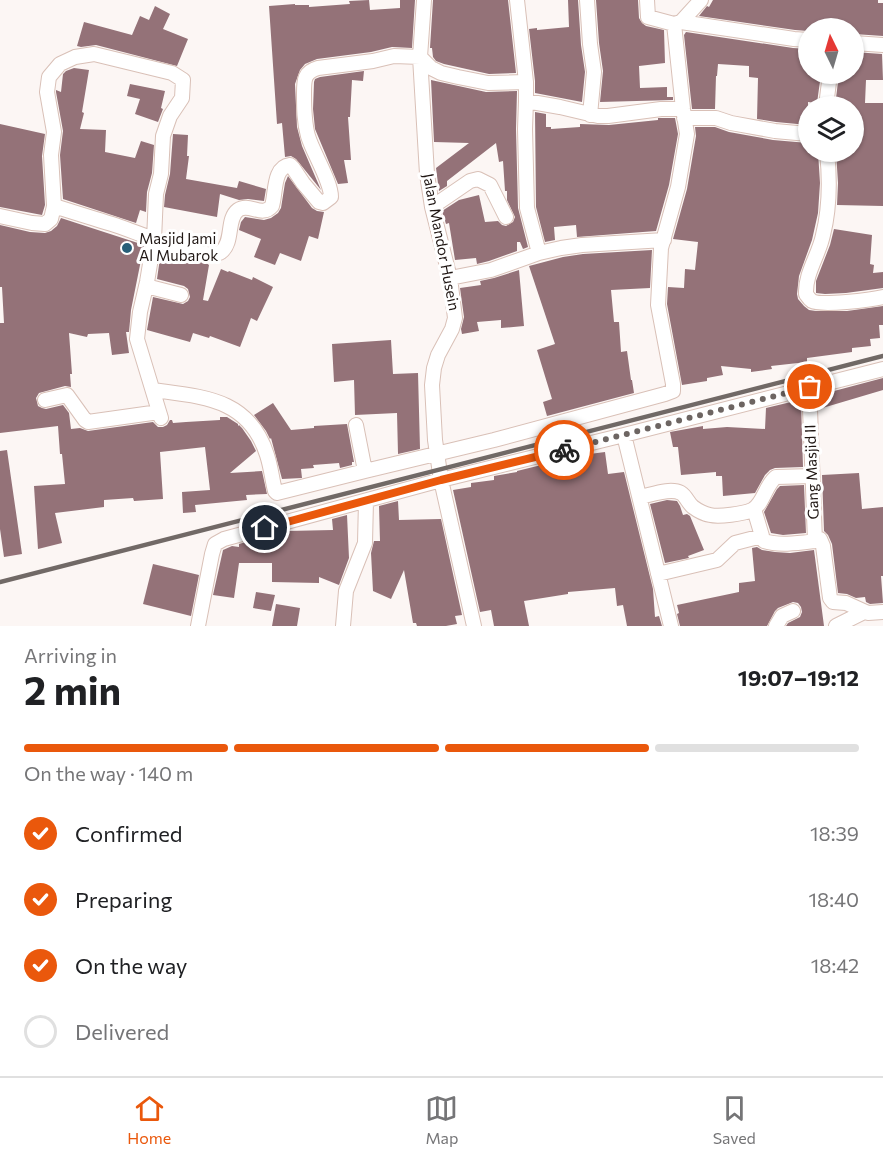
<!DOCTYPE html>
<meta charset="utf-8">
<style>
body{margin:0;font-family:Commissioner,sans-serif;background:#f2f2f2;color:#202124;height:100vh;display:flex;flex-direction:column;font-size:22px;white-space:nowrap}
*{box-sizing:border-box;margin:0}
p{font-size:20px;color:#757577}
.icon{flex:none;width:33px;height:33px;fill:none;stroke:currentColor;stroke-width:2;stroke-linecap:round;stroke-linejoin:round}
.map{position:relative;height:626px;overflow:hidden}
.drawer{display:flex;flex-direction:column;background:#fff;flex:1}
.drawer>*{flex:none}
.needle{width:39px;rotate:355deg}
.fabs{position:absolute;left:798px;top:18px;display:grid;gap:12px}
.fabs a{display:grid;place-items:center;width:66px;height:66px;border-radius:50%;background:#fff;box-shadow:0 2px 4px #0004;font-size:30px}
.pin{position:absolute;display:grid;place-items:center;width:51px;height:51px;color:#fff;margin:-26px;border:3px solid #fff;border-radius:50%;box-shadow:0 2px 6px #0007}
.courier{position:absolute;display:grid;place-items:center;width:60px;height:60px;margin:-30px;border:4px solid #ea580c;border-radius:50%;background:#fff;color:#222;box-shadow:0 2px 8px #0007}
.head em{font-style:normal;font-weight:700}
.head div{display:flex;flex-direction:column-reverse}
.head{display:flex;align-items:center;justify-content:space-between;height:102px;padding:0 24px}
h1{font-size:39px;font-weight:700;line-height:45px}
.bar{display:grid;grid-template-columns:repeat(4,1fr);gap:9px 6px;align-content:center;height:72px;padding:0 24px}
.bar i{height:8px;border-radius:4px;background:#e0e0e0}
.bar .current{background:#ea580c}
.bar p{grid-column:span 4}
ol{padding:0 24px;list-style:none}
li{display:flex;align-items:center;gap:18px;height:66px}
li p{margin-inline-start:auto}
li .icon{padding:6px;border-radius:50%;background:#ea580c;color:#fff;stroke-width:4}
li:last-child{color:#757577}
li i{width:33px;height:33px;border:3px solid #e0e0e0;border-radius:50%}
.menu{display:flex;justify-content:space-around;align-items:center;height:84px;border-top:2px solid #e0e0e0;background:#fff;font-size:16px;color:#757577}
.menu a{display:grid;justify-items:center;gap:3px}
.menu .current{color:#ea580c}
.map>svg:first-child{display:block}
</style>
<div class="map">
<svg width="883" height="626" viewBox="0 0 883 626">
<rect width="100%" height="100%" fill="#fcf6f4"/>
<path fill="#947278" d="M369,0l1,10 30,-2v-8h15l-3,48 -20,-1 -21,5 -54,7 -12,5 -5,6 -5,14 2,43 5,19 19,44 -25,-31 -5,-3 -6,1 -3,-34 -5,1 -8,-118 26,-2v1h14v2l41,-3 -1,-3z
M433,0h75l8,73 -27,1 -45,-10 -8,-3 -3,-4 -1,-9h-2z
M568,0h10l3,45 4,27 -3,30 -47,-9v-12l-6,-52 8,-1v2l32,-3z
M596,0h42l1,18 3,5 4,3 18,4 1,33 -26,3 1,22 27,-1v10h6v3l-73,2 3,-31 -4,-28z
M713,0h165v3h5v33l-29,-2v-6h-46v3l-13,-1 -96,-14 8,-10 2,1z
M155,6l15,8 -7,15 25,10 -11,27 -81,-21 -15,2 -4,-1 7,-24 48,13 8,-19 9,4z
M686,32l107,16 15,1v25h13l-4,29 -9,-1v23l-32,-3 -19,-3 1,-41 -9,-1v-11l-31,-2 -1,12h-1l-1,33h-23l-8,-74z
M854,52l28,2 1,26h-17l-1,23h18v103l-46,-1 1,-22 -2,-31h18v-46h-19l4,-32h15z
M74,68l15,2 -7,42 2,1 -4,16 26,1 -1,22 30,6 6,-17 13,4 -2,28 -5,19 -1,20 -6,-2 -4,13 -73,-24 -3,-44 3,-24 -7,-39v-2l5,2 2,-18 3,-3z
M364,71l-1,10 -11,-1 -2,37h-2l3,43h-7l4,23 -10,1 -23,-55 -2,-20 1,-27 1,-3 5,-2z
M431,80l55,12 31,-1 -1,38 2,79 10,39 -5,2 -3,-7h-3v9l-28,10 -12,3 -1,-6 -21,2 -6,-37 -3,1 -4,-13 17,-11 20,-5 6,27 13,-1 4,4 4,1 7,-4 2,-5 -8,-17v-9h-2l-2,-30 -4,1 -3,-19 -49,38v5l-8,5 -3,-23 33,-25 -35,-1z
M130,84l35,7 -4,17 2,1 -5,13 -23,-8 5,-15 -13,-3z
M535,112l11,2v13h5v2l29,-2v-3l29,1 49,-5v-2h17l3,16 -9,51 -13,46 -79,6 -1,-12 -22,2 1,13 -10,2 -9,-35z
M0,124l45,10 -3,22 3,49 -3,10 -42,-8z
M695,127h20l14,5 44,8 35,3v9h10l2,31 -2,30 -6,27 -13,36 -2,18 1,5 6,7 5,4 7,1h31l36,-5v19h-4l1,13 -10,1 1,7 -19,2v4l-45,6v4l-36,4 1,3 -21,3v-3l-30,-3 2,9 -16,3v3l-25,4 -15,-81 1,-17 16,1 1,-19 10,1 3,-28 -25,-3 14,-50 9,-53z
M173,134l15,1 -1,21h2l-3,23 51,9 2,-7 27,8 -2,12 -16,-2 -9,1 -19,-6 -3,23 -53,-10 1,-12 5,-21z
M288,176l24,32 5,3 7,1 -6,27 -9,-3 -8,25 -21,-8 -5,12 -21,-8 7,-18 -22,-9 2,-8 4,-5 19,3 7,-2 7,-5 3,-5 4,-25z
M61,218l83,27 -13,65 -2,22h-3l3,21 -17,2 -3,-22 -21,1 -1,3 -18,-4 3,41h-2l1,13 -6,-1 -26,7 -3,5 2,8 4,2 4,1 17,-4 6,8 2,16 9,-1 8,3 65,-9 5,5h5l4,-2 3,-5h2l1,3 13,-1 34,-2v-3h7l11,7v2l1,-1 3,3 9,13 5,10 -26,22 32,-2 5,23 -21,1 1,5 -52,5 1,7 -13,1 -1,-21 28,-2 -5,-43 -45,5 3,47 -29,2 -1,-3 -29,2v7l-49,6 7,30 -24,6 -4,-63 31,-2 -3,-30h-2l-2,-28 -58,7v-110h4l-2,-36h-2v-62l30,7 15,1 6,-2 6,-5z
M834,229l38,6 -2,29 4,1 -1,8 10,-1v16l-37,5 -21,1 -9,-1v-12l14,-36z
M652,250l-2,38 -39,2 3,32h5l2,30 6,-1 4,29h1l2,13 -87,23 -4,-14 9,-3 -15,-49 18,-6 -26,-78 34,-9 20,-3z
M161,251l22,7 22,4 4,3 -6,35 5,1 13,-32 7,3 1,-1 23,9 1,-3 20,10 -16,34 -6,-3 -11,29 -30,-11 -1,2 -16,-5 -3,9 -43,-12 6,-33 30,7 5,-3 2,-4 -2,-8 -4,-3 -27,-7z
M519,270l5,56 -23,2v-8l-24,2 2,9 -17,3 -1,-5 3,-12 -4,-29 21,-3 -1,-4 14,-3z
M391,340l2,34 25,-1 2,76 -22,5 -1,-41 -42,2 -1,-35 -20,2 -2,-38z
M883,378v12l-64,19v-14z
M791,402h10l2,65 -28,1 -5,2 -5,5 -10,18 -32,3 -1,-20h-6v-4l-35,3 -3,-28h-5l-3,-15 33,-6v3l24,-2 38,2 1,-21z
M273,403l18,27 23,-2v-2l33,-2 7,38h-2v3l-12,3 -1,-5 -26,2 1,3 -13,1 1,9 -20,1 -11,-41 -1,1 -4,-8 -12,-16z
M7,450l15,104 -18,3 -4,-28v-78z
M605,452l3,22 16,-2 29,117 2,28 4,-1 3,10h-35l-4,-21 -6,1 -2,-18 -47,4v2l-44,7 5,25h-35l-3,-16 -11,2 -27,-122 18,-3v-4l23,-3v-4l23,-4v-1l65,-16z
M859,473l3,36 21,-2v69h-2l2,27 -13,1 -4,-2 -1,-5 -9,1 -9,-4 -9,-1 -6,-49 -4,-9 -4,-4 -2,-56z
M804,485l2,48 -23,2 -12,-2 -7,-21 13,-23 3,-3z
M667,500l10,1 3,5 3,9 4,-1 3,2 14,34 -16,6 1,2 -24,5 -15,-59z
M398,501l1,19 42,-1 21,96 -7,1 2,8 -11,2h-29l-1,-3h-3l-9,-53 -13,29 -18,-8 -2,-38 3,-12h6l-1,-35z
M347,515l2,43 -10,27 -20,-8v6l-47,-1v-19h-33l-5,35 -21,-3 10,-45 9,-4 7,1v-3l7,-2h26v-7l15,-4 46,-1 -1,-11z
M757,547l5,3 13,2 15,1 24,-3 10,76h-38l2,-3 12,-6 2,-5 -1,-5 -3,-4 -5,-1 -15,6 -3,3 -8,15h-87l-3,-12 2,-1 -2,-8 62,-13v-9l16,-2 -3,-33z
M153,564l46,11 -8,41 -48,-12z
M256,592l19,3 -4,16 -18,-3z
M276,604l24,4 -3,18h-25z"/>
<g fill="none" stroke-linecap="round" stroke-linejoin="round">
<g stroke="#d9c0b7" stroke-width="16">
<path id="minor" d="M517,0l9,82
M587,0l3,44 4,28 -4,43
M647,0l1,17 26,7
M681,22l113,17 14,1
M854,43l29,2
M526,101l-1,28 2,79 12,45
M826,106l4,-32
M684,118h32l15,5 44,8 33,3
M827,152c3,28 3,55 -4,83 -4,20 -18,38 -17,59 2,3 3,5 6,7 9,5 59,-1 71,-4
M54,206c19,6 38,12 58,18 18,5 94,39 109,28 13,-10 5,-33 17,-42 11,-8 24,8 34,-4 4,-13 1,-39 18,-41l3,3 10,15 16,19 4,1 8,-6c0,-16 -18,-44 -23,-61 -4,-14 -4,-28 -4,-43 0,-13 0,-21 14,-25l55,-7 21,-5 26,1 11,11 10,5 17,4 30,6 38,-1v19l34,6 38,9h10l53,-7h22
M432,207l38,-26 8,-2 12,6 16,32
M0,216l32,7 13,1 6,-5 3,-13 -3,-51 3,-23 -7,-40 2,-15 11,-13 15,-7 19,-3 78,19 11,7 -1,18 -12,18 -7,20 -2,38 -5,20 -2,46 -7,42 -7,30 -3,27 24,79
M450,278l41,-8 48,-17 22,-5 21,-3 82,-5
M146,286l35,9
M810,387v22l5,132 5,-2 3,7 7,52 3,4 13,1 22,10 15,-1
M153,390c50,7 96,8 114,65 4,12 5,24 8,36l2,2 88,-22
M45,400l22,-5 18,25 3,2 71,-10
M356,425l9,46 129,-31 171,-46 8,-3v-7l-15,-79 3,-57 17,-61 9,-53 -4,-25 -9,-85 7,-2 20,-22
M624,435l47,191
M640,497c11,-2 30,-10 41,-4 5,3 7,10 12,14 4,3 12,7 17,8 9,2 33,-1 42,-5 12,-6 13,-25 24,-33l36,-1
M754,509l8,27 2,5c15,5 35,2 51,0
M658,574l59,-14 18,-17 27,-7
M198,626l14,-72 3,-10 9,-5 217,-59 -6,-40 -3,-55 2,-17 4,-13 14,-26 3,-11 -5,-40 -18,-71 -5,-33 -7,-117 4,-57
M343,626l3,-35 19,-48 1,-42
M474,626l-33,-146 183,-45 259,-66
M776,626l6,-10 11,-5
M836,626l28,-14"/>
</g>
<use href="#minor" stroke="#fff" stroke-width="14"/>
<path stroke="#716966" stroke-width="4.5" d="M0,582l883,-226"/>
</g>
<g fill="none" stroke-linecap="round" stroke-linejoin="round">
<path stroke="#6d6562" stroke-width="6" stroke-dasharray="0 10.8" d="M564,450l246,-63"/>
<path stroke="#ea580c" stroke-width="8" d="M265,528l176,-48 123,-30"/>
</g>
<circle fill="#285f79" stroke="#fff" stroke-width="2" cx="127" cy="248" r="6"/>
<g text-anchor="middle" stroke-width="6" stroke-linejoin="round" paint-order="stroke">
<g font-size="15" fill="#201714" stroke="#fff" text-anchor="start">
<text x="139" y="244">Masjid Jami<tspan x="139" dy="17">Al Mubarok</tspan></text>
</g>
<g font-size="15" fill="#201714" stroke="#fff">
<text transform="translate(441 242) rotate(79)" y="5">Jalan Mandor Husein</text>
<text transform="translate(812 472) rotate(-92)" y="5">Gang Masjid II</text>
</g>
</g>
</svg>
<div class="fabs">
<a><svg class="needle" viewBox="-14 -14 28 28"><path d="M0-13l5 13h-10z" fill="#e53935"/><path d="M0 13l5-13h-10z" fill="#757577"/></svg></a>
<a><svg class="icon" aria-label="layers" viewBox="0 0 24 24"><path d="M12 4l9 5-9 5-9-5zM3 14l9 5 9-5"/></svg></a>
</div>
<div class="pin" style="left:810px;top:387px;background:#ea580c"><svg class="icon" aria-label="bag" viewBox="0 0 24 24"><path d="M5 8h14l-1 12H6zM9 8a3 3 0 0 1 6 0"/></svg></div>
<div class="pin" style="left:265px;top:528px;background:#1f2937"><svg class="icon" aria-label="home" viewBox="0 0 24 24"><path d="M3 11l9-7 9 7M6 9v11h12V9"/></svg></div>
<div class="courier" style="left:564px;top:450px"><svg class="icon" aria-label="bike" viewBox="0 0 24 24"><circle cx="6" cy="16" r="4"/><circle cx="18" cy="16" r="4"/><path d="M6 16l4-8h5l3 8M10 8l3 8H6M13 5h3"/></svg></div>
</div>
<section class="drawer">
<div class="head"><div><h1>2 min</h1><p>Arriving in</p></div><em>19:07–19:12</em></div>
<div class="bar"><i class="current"></i><i class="current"></i><i class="current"></i><i></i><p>On the way · 140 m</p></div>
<ol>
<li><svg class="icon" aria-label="check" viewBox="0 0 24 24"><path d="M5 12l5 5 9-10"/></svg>Confirmed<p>18:39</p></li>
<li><svg class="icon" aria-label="check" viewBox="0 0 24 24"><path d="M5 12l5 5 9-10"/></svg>Preparing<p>18:40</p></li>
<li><svg class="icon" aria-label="check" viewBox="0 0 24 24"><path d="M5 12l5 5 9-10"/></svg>On the way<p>18:42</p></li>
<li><i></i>Delivered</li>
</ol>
</section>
<nav class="menu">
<a class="current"><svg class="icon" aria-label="home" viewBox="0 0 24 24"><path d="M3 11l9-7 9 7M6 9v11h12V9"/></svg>Home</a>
<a><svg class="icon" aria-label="map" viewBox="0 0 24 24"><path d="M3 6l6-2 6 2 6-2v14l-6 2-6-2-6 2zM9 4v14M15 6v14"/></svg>Map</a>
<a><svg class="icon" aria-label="saved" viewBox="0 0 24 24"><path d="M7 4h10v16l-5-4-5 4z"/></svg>Saved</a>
</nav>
